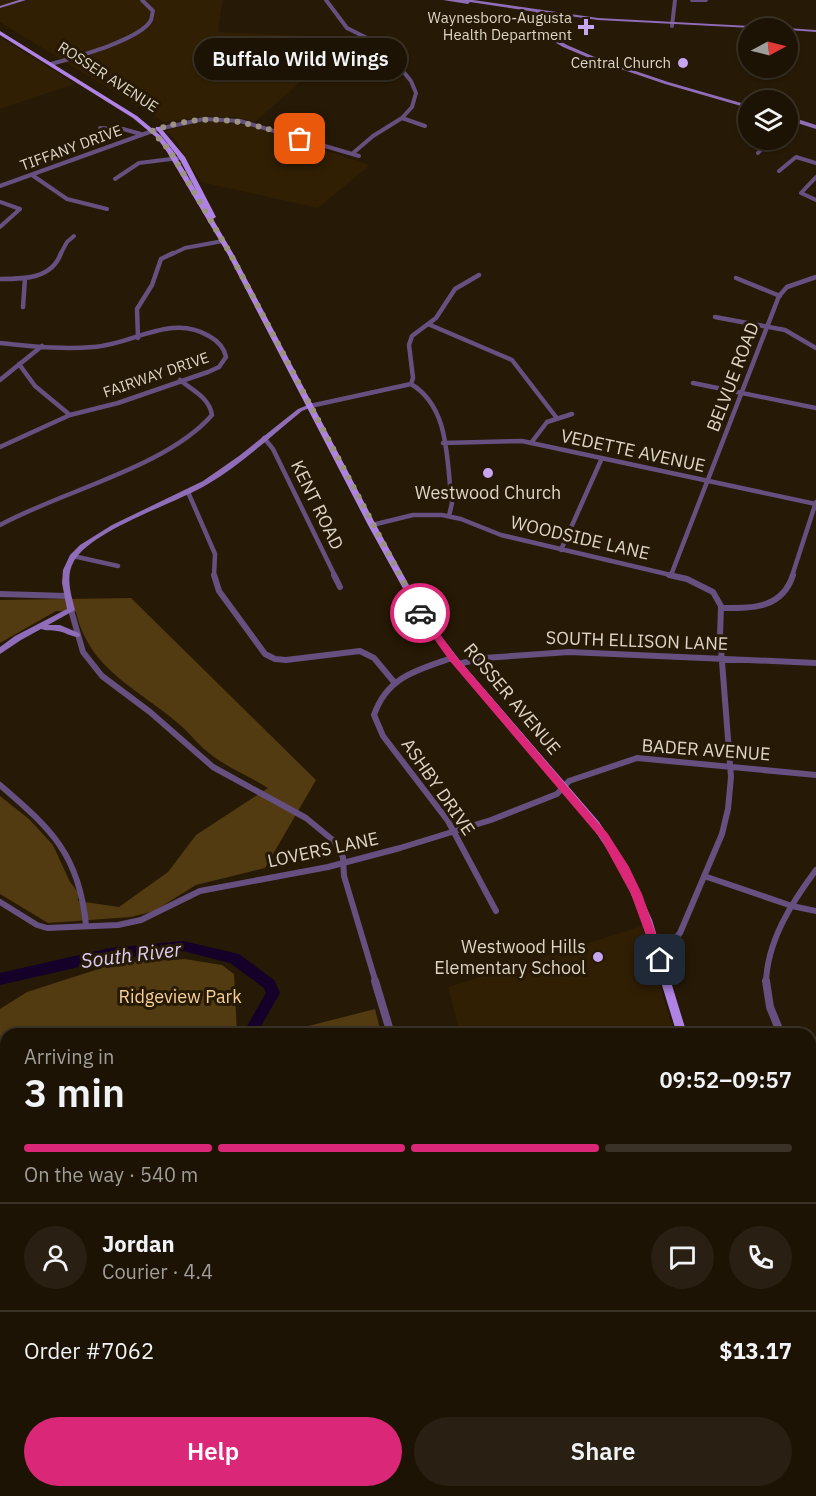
<!DOCTYPE html>
<meta charset="utf-8">
<style>
body{margin:0;font-family:"IBM Plex Sans",sans-serif;background:#292013;color:#f1f3f6;height:100vh;display:flex;flex-direction:column;font-size:22px;white-space:nowrap}
*{box-sizing:border-box;margin:0}
p{font-size:20px;color:#a09e9a}
.icon{flex:none;width:33px;height:33px;fill:none;stroke:currentColor;stroke-width:2;stroke-linecap:round;stroke-linejoin:round}
.map{position:relative;flex:1;overflow:hidden}
.panel{position:absolute;left:0px;top:1028px;width:816px;height:470px;display:flex;flex-direction:column;background:#1c1304;border-radius:18px 18px 0 0;box-shadow:0 2px 4px #0004,0 0 0 2px #3a3226}
.panel>*{flex:none}
.needle{width:39px;rotate:83deg}
.tools{position:absolute;left:738px;top:18px;display:grid;gap:12px}
.tools a{display:grid;place-items:center;width:60px;height:60px;border-radius:50%;background:#1c1304;box-shadow:0 2px 4px #0004,0 0 0 2px #3a3226;font-size:30px}
.pin{position:absolute;display:grid;place-items:center;width:51px;height:51px;color:#fff;margin:-26px;border-radius:12px;box-shadow:0 3px 9px #0006}
.courier{position:absolute;display:grid;place-items:center;width:60px;height:60px;margin:-30px;border:4px solid #db2777;border-radius:50%;background:#fff;color:#222;box-shadow:0 2px 8px #0007}
.bubble{position:absolute;height:42px;border-radius:21px;background:#1c1304;box-shadow:0 2px 4px #0004,0 0 0 2px #3a3226;font-size:20px;font-weight:600;line-height:42px;text-align:center}
.head em{font-style:normal;font-weight:600}
.head div{display:flex;flex-direction:column-reverse}
.head{display:flex;align-items:center;justify-content:space-between;height:102px;padding:0 24px}
h1{font-size:39px;font-weight:600;line-height:45px}
.bar{display:grid;grid-template-columns:repeat(4,1fr);gap:9px 6px;align-content:center;height:72px;padding:0 24px}
.bar i{height:8px;border-radius:4px;background:#3a3226}
.bar .current{background:#db2777}
.bar p{grid-column:span 4}
.line{display:flex;align-items:center;gap:15px;padding:0 24px;border-top:2px solid #3a3226}
.line div{flex:1}
.round{display:grid;place-items:center;flex:none;width:63px;height:63px;border-radius:32px;background:#292013}
.cta{display:flex;gap:12px;margin-top:auto;padding:12px 24px}
.cta a{flex:1;height:69px;border-radius:36px;background:#db2777;color:#fff;font-size:24px;font-weight:600;line-height:69px;text-align:center}
.cta a+a{background:#292013;color:#f1f3f6}
.map>svg:first-child{display:block}
</style>
<div class="map">
<svg width="816" height="1496" viewBox="0 0 816 1496">
<rect width="100%" height="100%" fill="#261905"/>
<path fill="#301f03" d="M0,0h223l-5,32 132,6 -95,84 -21,-5h-31l-39,5 -164,-100z
M0,37l75,47 -75,25z
M224,121l29,6 117,38 -52,43 -117,-26 -26,-42 -9,-9 31,-9z
M642,926l32,107h-214l-12,-46z"/>
<path fill="#523a11" d="M131,598l185,182 -51,88 -69,17 -42,26 -23,6 -83,6 -48,-29v-98l29,23 24,26 17,37 8,10v9l41,6 49,-35 28,-37 72,-47c-19,-12 -42,-21 -59,-35 -11,-8 -19,-20 -30,-29 -40,-35 -90,-54 -103,-112l-20,-1 -56,32v-43z
M185,959l37,6 12,9 3,59 -231,1v457h790l-1,5h-795v-487l27,-17 90,-29z
M375,1009l6,24h-100z
M810,1310l6,7v107l-6,20z"/>
<g fill="none" stroke-linecap="round" stroke-linejoin="round">
<path fill="#140029" fill-rule="evenodd" d="M183,941l56,13 35,26 6,13 -20,35 1,6h-14l-1,-6 20,-35 -2,-5 -34,-25 -47,-12 -73,9 -110,25v-12l110,-25z
M14,1491h20l-2,5h-20z"/>
<path stroke="#655080" stroke-width="4" d="M326,0l21,28 20,10 21,15 23,28 5,12 -4,14 -10,11 -29,18 -21,18
M692,0h14
M672,26l3,-26
M51,64c21,-6 90,-24 100,-44 1,-3 1,-6 2,-9l-11,-11
M402,118l23,8
M788,124l5,-5
M100,128l23,1 18,5
M758,153l12,-13
M779,171l17,-14 20,6
M32,175l35,24 40,10
M816,177l-15,16 15,7
M115,179l24,-16 40,-5
M0,186l158,-57 46,-10 36,2 119,35
M0,202l20,7 -20,18
M60,255l7,-13 7,-6
M170,255l15,-7 38,-7"/>
<path stroke="#655080" stroke-width="4.5" d="M736,278l44,18
M0,279c24,0 52,0 61,-26
M23,307l2,-29
M715,317l70,13 31,18
M428,324l84,36 44,57
M138,338l-1,-29 15,-24 9,-26 12,-6
M0,343c31,3 62,7 93,4 39,-2 78,-34 116,-11 9,5 15,11 17,21l-7,10 -11,5 -90,31 -48,12 -70,32
M19,364l16,22 35,29
M0,380l42,-34
M693,383l123,25
M411,384c40,24 35,78 41,119l-3,13
M411,384l2,-6 -4,-33 3,-9 24,-18 19,-29 24,-14
M310,406l101,-22
M264,438l9,11 62,127
M443,443l79,-2 294,63
M531,443l16,-21 25,-8
M188,492l27,62 -1,22
M0,525c62,-34 167,-58 212,-110 -3,-18 -19,-24 -32,-35
M372,525l41,-10h29l19,4 40,16 174,41
M561,550l41,-92
M73,556l45,10
M671,575l108,-279 8,-9 29,-10
M792,576l24,-74"/>
<path stroke="#655080" stroke-width="6" d="M214,575l5,16 46,63 10,5 11,1 74,-9 14,7 20,24
M334,575l6,12
M0,594l68,2
M721,608c32,0 61,1 72,-33
M71,610l12,42 19,24 48,36 63,55 93,51 28,23 9,16 1,19 32,107
M452,658c-35,12 -65,19 -78,57l9,21 65,85 48,90
M458,664l26,-6 85,-6 247,11
M0,785c51,44 79,69 86,140
M704,876l88,30 24,5
M0,902l37,23 10,3 71,-3 23,-5 59,-29 128,-24 72,-19 91,-28 66,-26 12,-13 68,-23 179,17
M655,945l18,-4 7,-8 42,-99 6,-25 3,-32 -11,-141 1,-30 -8,-14 -26,-13 -18,-4
M766,983c1,-42 26,-81 50,-113"/>
<path stroke="#655080" stroke-width="8" d="M375,981l16,53
M766,981l4,26 11,27
M810,1071l6,2
M810,1147l6,-3
M105,1491v5"/>
<path fill="#8f6db9" fill-rule="evenodd" d="M19,0h7l-26,8v-2z
M443,0h30l125,18 172,9 2,1h-20l-154,-8 -58,-8 -5,9 10,11 22,13 30,13 71,24 80,23v3l-83,-24 -71,-24 -31,-13 -22,-13 -10,-12v-1l5,-9 -66,-10 -2,2z
M786,28l30,2v2l-28,-2z
M788,116l28,9v4l-28,-9z
M310,404l2,1v2l-10,4c-31,25 -60,53 -94,73 -33,20 -115,45 -134,77 -9,15 -3,33 1,49l-27,15h12l19,8 1,2 -1,2c-8,0 -14,-5 -22,-6 -5,-1 -11,0 -16,-2l-20,11 -21,14v-7l15,-11 52,-27 -5,-26 1,-13 7,-15 10,-10 32,-20 91,-44 36,-25 59,-47z
M816,1468l-1,28h-12l2,-5h5v-17l2,-4z"/>
<path fill="#af83e6" fill-rule="evenodd" d="M0,31l137,85 24,20 12,15 24,41 -18,-34 -23,-29v-2h4l25,30 31,60 -3,2 21,36 142,270 51,93 34,44 138,160 29,44 24,54 35,114h-10l-35,-114 -21,-50 -28,-42 -138,-162 -34,-45 -53,-96 -140,-270 -61,-103 -10,-14 -24,-20 -133,-83z
M810,1289l6,4v16l-6,-4z"/>
</g>
<path fill="#db2777" d="M420,610l3,1 33,45 152,178 21,33 13,27 23,66 -1,3h-8l-25,-69 -30,-55 -152,-179 -33,-47z"/>
<g fill="none" stroke-linecap="round" stroke-linejoin="round">
<path stroke="#9d9384" stroke-width="6" stroke-dasharray="0 10.8" d="M300,139c-57,-18 -89,-29 -148,-8l18,20 61,104 189,358"/>
</g>
<g fill="#c6a6f0" stroke="#261905" stroke-width="2">
<path d="M583 18h6v6h6v6h-6v6h-6v-6h-6v-6h6z"/>
<circle cx="683" cy="63" r="6"/>
<circle cx="488" cy="473" r="6"/>
<circle cx="598" cy="957" r="6"/>
</g>
<g text-anchor="middle" stroke-width="6" stroke-linejoin="round" paint-order="stroke">
<g font-size="15" fill="#ddd5c8" stroke="#261905" text-anchor="end">
<text x="572" y="23">Waynesboro-Augusta<tspan x="572" dy="17">Health Department</tspan></text>
<text x="671" y="68">Central Church</text>
</g>
<g font-size="15" fill="#ddd5c8" stroke="#261905">
<text transform="translate(108 77) rotate(33)" y="5">ROSSER AVENUE</text>
<text transform="translate(71 148) rotate(-20)" y="5">TIFFANY DRIVE</text>
<text transform="translate(156 375) rotate(-19)" y="5">FAIRWAY DRIVE</text>
</g>
<g font-size="18" fill="#ddd5c8" stroke="#261905">
<text transform="translate(733 377) rotate(-69)" y="6">BELVUE ROAD</text>
<text transform="translate(633 451) rotate(12)" y="6">VEDETTE AVENUE</text>
<text transform="translate(317 505) rotate(64)" y="6">KENT ROAD</text>
<text transform="translate(580 538) rotate(13)" y="6">WOODSIDE LANE</text>
<text transform="translate(637 641) rotate(2)" y="6">SOUTH ELLISON LANE</text>
<text transform="translate(512 699) rotate(50)" y="6">ROSSER AVENUE</text>
<text transform="translate(706 750) rotate(4)" y="6">BADER AVENUE</text>
<text transform="translate(438 787) rotate(55)" y="6">ASHBY DRIVE</text>
<text transform="translate(323 850) rotate(-12)" y="6">LOVERS LANE</text>
</g>
<g font-size="18" fill="#ddd5c8" stroke="#261905">
<text x="488" y="499">Westwood Church</text>
<text x="586" y="953" text-anchor="end">Westwood Hills<tspan x="586" dy="21">Elementary School</tspan></text>
</g>
<g font-size="18" fill="#f7d096" stroke="#261905">
<text x="180" y="1003">Ridgeview Park</text>
</g>
<g font-size="20" font-style="italic" fill="#ddcdf6" stroke="#261905">
<text transform="translate(131 955) rotate(-7)" y="7">South River</text>
</g>
</g>
</svg>
<div class="tools">
<a><svg class="needle" viewBox="-14 -14 28 28"><path d="M0-13l5 13h-10z" fill="#e53935"/><path d="M0 13l5-13h-10z" fill="#a09e9a"/></svg></a>
<a><svg class="icon" aria-label="layers" viewBox="0 0 24 24"><path d="M12 4l9 5-9 5-9-5zM3 14l9 5 9-5"/></svg></a>
</div>
<div class="pin" style="left:300px;top:139px;background:#ea580c"><svg class="icon" aria-label="bag" viewBox="0 0 24 24"><path d="M5 8h14l-1 12H6zM9 8a3 3 0 0 1 6 0"/></svg></div>
<div class="pin" style="left:660px;top:960px;background:#1f2937"><svg class="icon" aria-label="home" viewBox="0 0 24 24"><path d="M3 11l9-7 9 7M6 9v11h12V9"/></svg></div>
<div class="courier" style="left:420px;top:613px"><svg class="icon" aria-label="car" viewBox="0 0 24 24"><path d="M5 17H2v-5l4-1 3-4h7l3 4 3 1v5h-3M9 17h6M6 11h13"/><circle cx="7" cy="17" r="2"/><circle cx="17" cy="17" r="2"/></svg></div>
<div class="bubble" style="left:194px;top:38px;width:213px">Buffalo Wild Wings</div>
<section class="panel">
<div class="head"><div><h1>3 min</h1><p>Arriving in</p></div><em>09:52–09:57</em></div>
<div class="bar"><i class="current"></i><i class="current"></i><i class="current"></i><i></i><p>On the way · 540 m</p></div>
<div class="line" style="height:108px"><a class="round"><svg class="icon" aria-label="person" viewBox="0 0 24 24"><circle cx="12" cy="8" r="4"/><path d="M4 21q1-7 8-7t8 7"/></svg></a><div><b>Jordan</b><p>Courier · 4.4</p></div><a class="round"><svg class="icon" aria-label="chat" viewBox="0 0 24 24"><path d="M4 5h16v11H9l-5 4z"/></svg></a><a class="round"><svg class="icon" aria-label="phone" viewBox="0 0 24 24"><path d="M5 4h4l2 5-3 2q2 4 5 5l2-3 5 2v4C11 20 4 13 5 4z"/></svg></a></div>
<div class="line" style="height:78px"><div>Order #7062</div><b>$13.17</b></div>
<div class="cta"><a>Help</a><a>Share</a></div>
</section>
</div>
